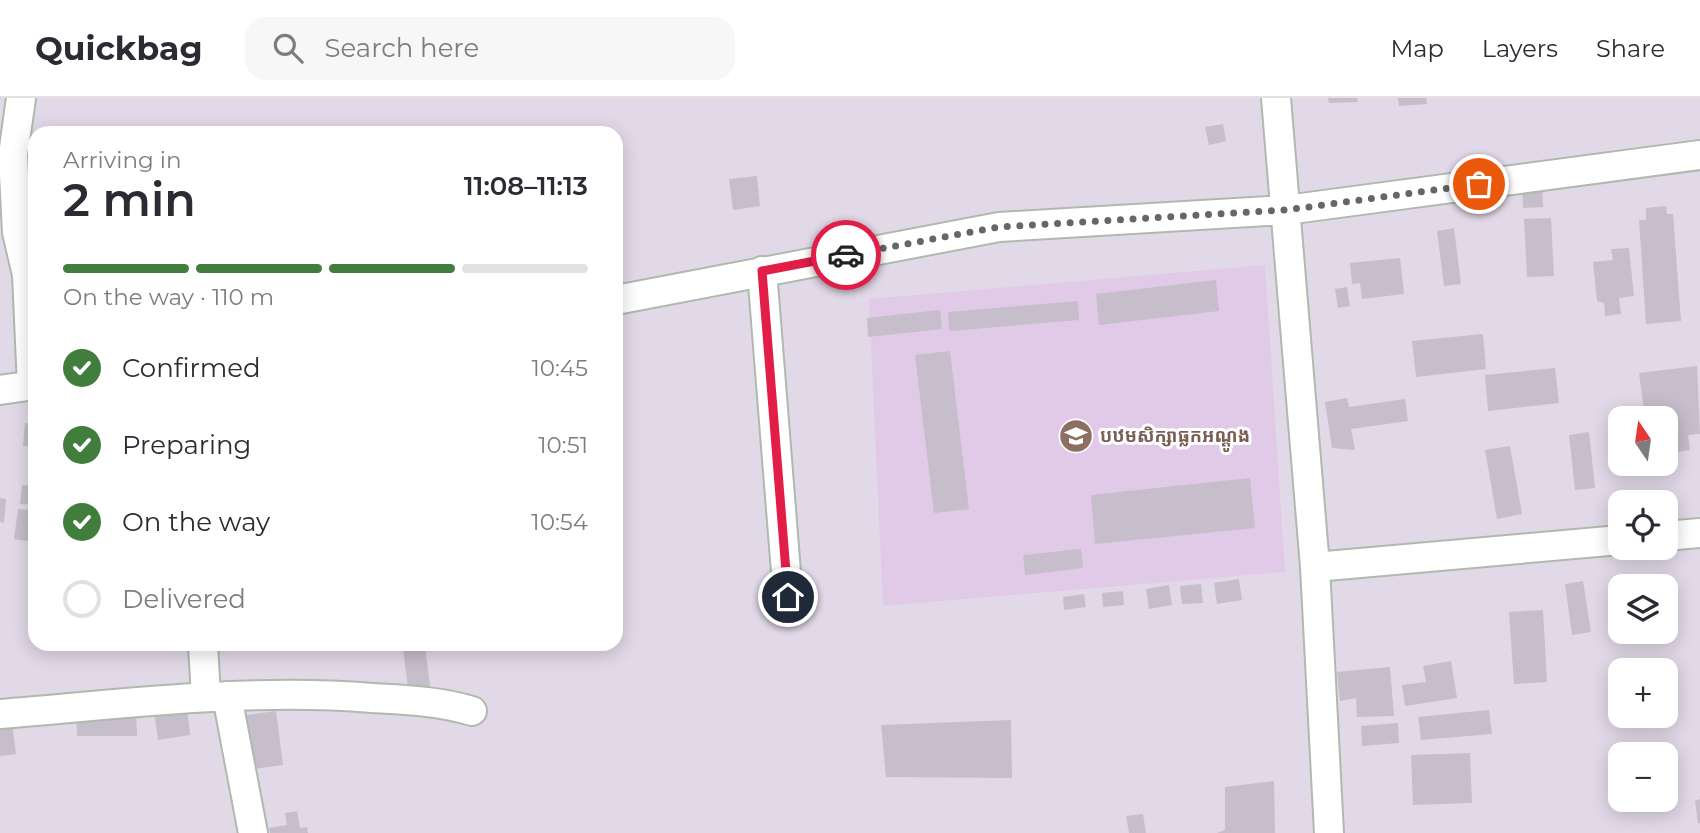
<!DOCTYPE html>
<meta charset="utf-8">
<style>
body{margin:0;font-family:Montserrat,"Noto Sans Khmer",sans-serif;background:#f7f7f7;color:#2b2b33;height:100vh;display:flex;flex-direction:column;font-size:26px;white-space:nowrap}
*{box-sizing:border-box;margin:0}
p{font-size:23px;color:#7c7c81}
.icon{flex:none;width:38px;height:38px;fill:none;stroke:currentColor;stroke-width:2;stroke-linecap:round;stroke-linejoin:round}
.map{position:relative;flex:1;overflow:hidden}
.details{position:absolute;left:28px;top:28px;width:595px;height:525px;display:flex;flex-direction:column;background:#fff;border-radius:21px;box-shadow:0 4px 18px #0003}
.details>*{flex:none}
.needle{width:46px;rotate:347deg}
.tools{position:absolute;left:1608px;top:308px;display:grid;gap:14px}
.tools a{display:grid;place-items:center;width:70px;height:70px;border-radius:14px;background:#fff;box-shadow:0 4px 18px #0003;font-size:35px}
.pin{position:absolute;display:grid;place-items:center;width:60px;height:60px;color:#fff;margin:-30px;border:4px solid #fff;border-radius:50%;box-shadow:0 2px 7px #0007}
.courier{position:absolute;display:grid;place-items:center;width:70px;height:70px;margin:-35px;border:5px solid #e11d48;border-radius:50%;background:#fff;color:#222;box-shadow:0 2px 9px #0007}
.summary em{font-style:normal;font-weight:600}
.summary div{display:flex;flex-direction:column-reverse}
.summary{display:flex;align-items:center;justify-content:space-between;height:119px;padding:0 35px}
h1{font-size:46px;font-weight:600;line-height:52px}
.bar{display:grid;grid-template-columns:repeat(4,1fr);gap:10px 7px;align-content:center;height:84px;padding:0 35px}
.bar i{height:9px;border-radius:5px;background:#e1e1e2}
.bar .active{background:#417e3d}
.bar p{grid-column:span 4}
ol{padding:0 35px;list-style:none}
li{display:flex;align-items:center;gap:21px;height:77px}
li p{margin-inline-start:auto}
li .icon{padding:7px;border-radius:50%;background:#417e3d;color:#fff;stroke-width:4}
li:last-child{color:#7c7c81}
li i{width:38px;height:38px;border:4px solid #e1e1e2;border-radius:50%}
header{display:flex;align-items:center;gap:42px;box-sizing:border-box;height:98px;padding:0 35px;background:#fff;border-bottom:2px solid #e1e1e2}
header strong{font-size:33px}
nav{display:flex;gap:38px;margin-inline-start:auto;font-size:24px}
.search{width:490px;height:63px;background:#f7f7f7;display:flex;align-items:center;gap:18px;box-sizing:border-box;padding:0 24px;border-radius:21px;color:#7c7c81;font-size:26px}
.map>svg:first-child{display:block}
</style>
<header>
<strong>Quickbag</strong>
<div class="search"><svg class="icon" aria-label="search" viewBox="0 0 24 24"><circle cx="10" cy="10" r="6"/><path d="M15 15l6 6"/></svg>Search here</div>
<nav><a>Map</a><a>Layers</a><a>Share</a></nav>
</header>
<div class="map">
<svg width="1700" height="735" viewBox="0 0 1700 735">
<rect width="100%" height="100%" fill="#e2d9e8"/>
<path fill="#e0cae8" d="M1265,167l20,307 -402,34 -14,-307z"/>
<path fill="#c6beca" d="M1328,0h29l1,4 -29,1z
M1398,0h28l1,6 -28,2z
M1223,26l3,17 -17,4 -4,-18z
M757,78l3,30 -27,4 -4,-31z
M1542,85l1,24 -20,1 -1,-24z
M1482,92l13,1 -1,14 -12,-1z
M1666,108l1,8h6l8,107 -35,3 -7,-104h7v-12z
M1551,120l3,58 -27,1 -3,-58z
M1454,130l7,56 -17,2 -7,-55z
M1629,150l5,48 -15,2 2,16 -16,2 -1,-13 -7,-2 -4,-39 20,-2 -2,-11z
M1400,160l4,36 -42,5 -2,-16 -8,1 -2,-21z
M1216,182l3,31 -120,14 -3,-31z
M1347,189l3,19 -12,2 -3,-19z
M1078,203l1,19 -130,11 -1,-19z
M940,212l2,19 -74,8 -1,-19z
M1483,236l3,35 -70,8 -4,-36z
M950,253l19,158 -35,4 -19,-158z
M1697,268l3,68 -12,1 2,15 -20,3 -4,-35h-21l-6,-45z
M1555,270l4,35 -71,8 -3,-36z
M1347,300l2,9 56,-8 3,22 -57,8 4,21 -23,-2 -7,-46z
M25,325l10,1v22h-12z
M1589,334l6,56 -20,2 -6,-55z
M1510,348l12,68 -25,5 -12,-69z
M1250,380l5,50 -160,16 -4,-49z
M22,387l13,1v19l-15,-1z
M0,400l6,1 -2,24 -4,-1z
M18,411l17,1v32l-21,-3z
M32,450h3v34l-6,-1z
M1081,451l2,19 -58,7 -2,-20z
M1239,481l3,21 -25,4 -3,-21z
M1583,483l8,51 -19,3 -7,-51z
M1201,486l2,19 -21,1 -2,-18z
M1169,487l3,20 -23,4 -3,-20z
M1123,493l1,14 -21,2 -1,-14z
M1084,496l2,13 -22,3 -1,-13z
M1543,512l4,72 -33,2 -5,-72z
M425,547l5,41 -22,3 -5,-41z
M1451,563l6,37 -52,8 -3,-21 24,-3 -3,-16z
M1390,569l4,49 -37,1 -1,-19 -16,3 -3,-29z
M187,609l3,28 -32,5 -4,-28z
M1489,612l3,24 -71,6 -3,-23z
M76,613h60l1,25h-60z
M276,613l7,54 -36,5 -7,-54z
M1011,622l1,58 -126,-1 -5,-52z
M12,625l4,31 -16,2v-31z
M1398,625l1,20 -37,3 -1,-20z
M1470,655l2,50 -59,2 -2,-50z
M1274,683l1,52h-58l8,-3v-43z
M1700,701v24h-2l-3,-22z
M297,713l3,17 7,-1 1,6h-38l-1,-5 18,-3 -2,-12z
M1143,716l3,19h-17l-3,-17z"/>
<g fill="none" stroke-linecap="round" stroke-linejoin="round">
<g stroke="#afb9ad" stroke-width="32">
<path id="minor" d="M21,0l-8,57 4,77 10,43 5,111
M1276,0l39,469 14,266
M762,173l26,326
M616,202l383,-73 287,-17 414,-55
M0,292l35,-5
M1666,438l34,-3
M1315,469l305,-27
M203,546l3,53
M227,598l26,137
M0,616c124,-10 248,-26 372,-16 34,2 67,3 100,13"/>
</g>
<use href="#minor" stroke="#fff" stroke-width="28"/>
</g>
<g fill="none" stroke-linecap="round" stroke-linejoin="round">
<path stroke="#68656a" stroke-width="7" stroke-dasharray="0 12.6" d="M846,157l153,-28 287,-17 193,-26"/>
<path stroke="#e11d48" stroke-width="9" d="M788,499l-26,-326 84,-16"/>
</g>
<defs>
<g id="school-disc" transform="scale(1.75)"><circle r="9.5" fill="#8d6e63" stroke="#fff"/><path d="M0-5L7-2L0 1L-7-2ZM-4 1L0 2.5L4 1V4Q0 6-4 4Z" fill="#fff"/></g>
</defs>
<g fill-rule="evenodd">
<use href="#school-disc" x="1076" y="338"/>
</g>
<g text-anchor="middle" stroke-width="6" stroke-linejoin="round" paint-order="stroke">
<g font-size="18" font-weight="bold" fill="#785e54" stroke="#fff" text-anchor="start">
<text x="1100" y="344">បឋមសិក្សាធ្លកអណ្តូង</text>
</g>
</g>
</svg>
<div class="tools">
<a><svg class="needle" viewBox="-14 -14 28 28"><path d="M0-13l5 13h-10z" fill="#e53935"/><path d="M0 13l5-13h-10z" fill="#7c7c81"/></svg></a>
<a><svg class="icon" aria-label="locate" viewBox="0 0 24 24"><circle cx="12" cy="12" r="6"/><path d="M12 2v4M12 18v4M2 12h4M18 12h4"/></svg></a>
<a><svg class="icon" aria-label="layers" viewBox="0 0 24 24"><path d="M12 4l9 5-9 5-9-5zM3 14l9 5 9-5"/></svg></a>
<a>+</a>
<a>−</a>
</div>
<div class="pin" style="left:1479px;top:86px;background:#ea580c"><svg class="icon" aria-label="bag" viewBox="0 0 24 24"><path d="M5 8h14l-1 12H6zM9 8a3 3 0 0 1 6 0"/></svg></div>
<div class="pin" style="left:788px;top:499px;background:#1f2937"><svg class="icon" aria-label="home" viewBox="0 0 24 24"><path d="M3 11l9-7 9 7M6 9v11h12V9"/></svg></div>
<div class="courier" style="left:846px;top:157px"><svg class="icon" aria-label="car" viewBox="0 0 24 24"><path d="M5 17H2v-5l4-1 3-4h7l3 4 3 1v5h-3M9 17h6M6 11h13"/><circle cx="7" cy="17" r="2"/><circle cx="17" cy="17" r="2"/></svg></div>
<section class="details">
<div class="summary"><div><h1>2 min</h1><p>Arriving in</p></div><em>11:08–11:13</em></div>
<div class="bar"><i class="active"></i><i class="active"></i><i class="active"></i><i></i><p>On the way · 110 m</p></div>
<ol>
<li><svg class="icon" aria-label="check" viewBox="0 0 24 24"><path d="M5 12l5 5 9-10"/></svg>Confirmed<p>10:45</p></li>
<li><svg class="icon" aria-label="check" viewBox="0 0 24 24"><path d="M5 12l5 5 9-10"/></svg>Preparing<p>10:51</p></li>
<li><svg class="icon" aria-label="check" viewBox="0 0 24 24"><path d="M5 12l5 5 9-10"/></svg>On the way<p>10:54</p></li>
<li><i></i>Delivered</li>
</ol>
</section>
</div>
